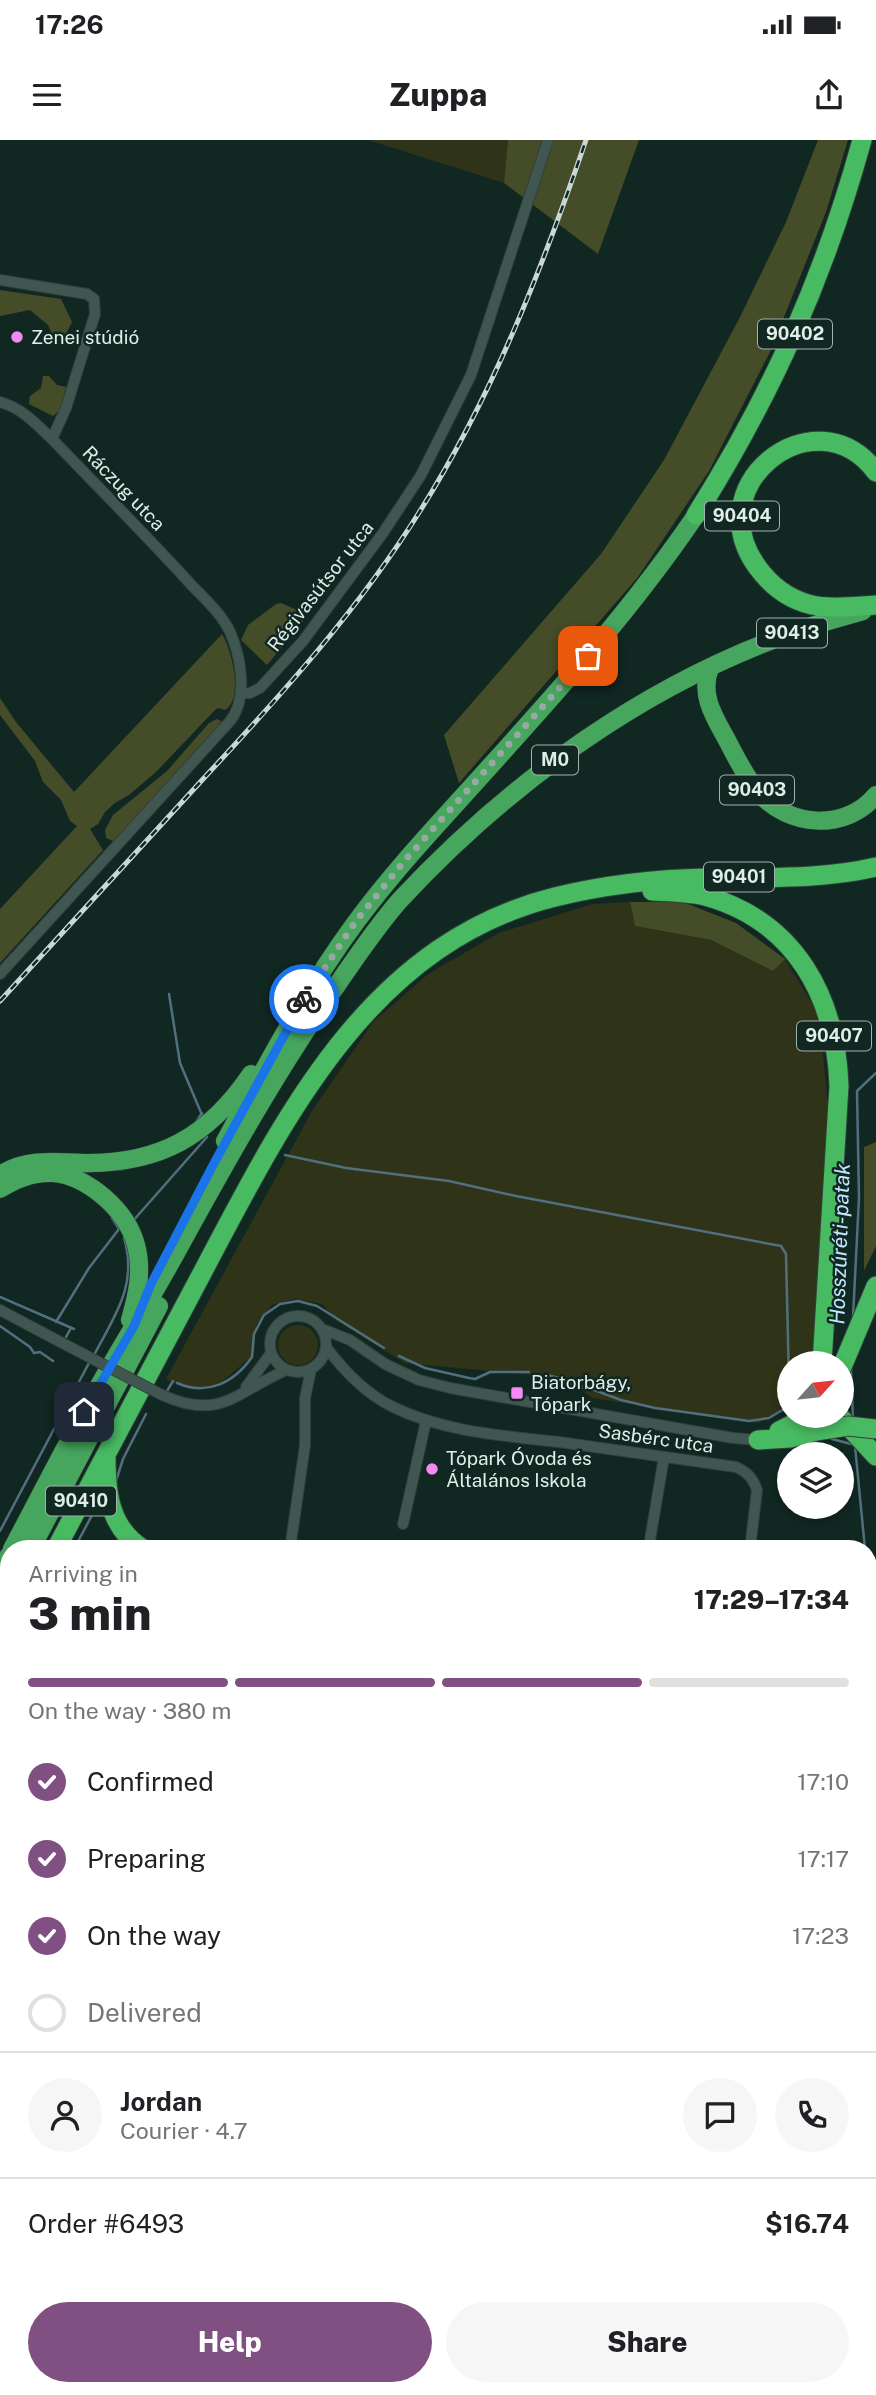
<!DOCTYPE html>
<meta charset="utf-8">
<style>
body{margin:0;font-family:"Public Sans",sans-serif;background:#f6f6f6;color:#202124;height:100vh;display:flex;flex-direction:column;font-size:26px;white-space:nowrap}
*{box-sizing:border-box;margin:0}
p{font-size:23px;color:#757577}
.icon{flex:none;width:38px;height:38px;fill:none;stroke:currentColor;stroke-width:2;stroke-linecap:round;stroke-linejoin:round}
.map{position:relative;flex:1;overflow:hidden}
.side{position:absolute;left:0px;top:1400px;width:877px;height:856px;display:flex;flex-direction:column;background:#fff;border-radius:28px 28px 0 0;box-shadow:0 4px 10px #0003}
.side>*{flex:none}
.needle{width:46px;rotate:63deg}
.fabs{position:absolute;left:777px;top:1211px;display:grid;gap:14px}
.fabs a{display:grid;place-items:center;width:77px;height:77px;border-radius:50%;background:#fff;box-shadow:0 4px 10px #0003;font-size:35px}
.pin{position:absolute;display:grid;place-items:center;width:60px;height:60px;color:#fff;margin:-30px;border-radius:14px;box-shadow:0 4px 10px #0006}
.courier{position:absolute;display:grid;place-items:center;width:70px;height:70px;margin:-35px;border:5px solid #1a73e8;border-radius:50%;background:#fff;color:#222;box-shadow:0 2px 9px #0007}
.overview em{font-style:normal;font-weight:800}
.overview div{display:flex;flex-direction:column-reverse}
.overview{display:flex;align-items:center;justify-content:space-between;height:119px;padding:0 28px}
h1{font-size:46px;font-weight:800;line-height:52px}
.bar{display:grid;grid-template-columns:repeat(4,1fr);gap:10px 7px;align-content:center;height:84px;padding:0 28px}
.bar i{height:9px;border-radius:5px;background:#e0e0e0}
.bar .current{background:#7f5081}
.bar p{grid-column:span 4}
.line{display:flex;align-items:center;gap:18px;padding:0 28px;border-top:2px solid #e0e0e0}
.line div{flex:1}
.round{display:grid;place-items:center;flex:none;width:74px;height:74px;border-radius:37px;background:#f6f6f6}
ol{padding:0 28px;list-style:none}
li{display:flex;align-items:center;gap:21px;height:77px}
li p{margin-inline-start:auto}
li .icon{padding:7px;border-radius:50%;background:#7f5081;color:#fff;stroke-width:4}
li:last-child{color:#757577}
li i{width:38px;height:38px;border:4px solid #e0e0e0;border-radius:50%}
.cta{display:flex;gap:14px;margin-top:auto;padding:14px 28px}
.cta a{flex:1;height:80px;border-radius:42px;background:#7f5081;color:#fff;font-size:28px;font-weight:800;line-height:80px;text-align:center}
.cta a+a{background:#f6f6f6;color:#202124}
.status{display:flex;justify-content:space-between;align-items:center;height:49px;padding:0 35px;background:#fff;direction:ltr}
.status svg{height:19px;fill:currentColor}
header{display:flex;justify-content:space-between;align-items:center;height:91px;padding:0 28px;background:#fff;font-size:32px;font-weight:800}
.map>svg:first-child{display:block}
</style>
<div class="status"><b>17:26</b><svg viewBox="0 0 49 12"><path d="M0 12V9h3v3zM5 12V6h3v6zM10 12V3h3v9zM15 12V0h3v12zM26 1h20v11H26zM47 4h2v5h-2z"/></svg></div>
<header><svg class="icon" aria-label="menu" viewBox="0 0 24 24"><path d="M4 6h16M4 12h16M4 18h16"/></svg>Zuppa<svg class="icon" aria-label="share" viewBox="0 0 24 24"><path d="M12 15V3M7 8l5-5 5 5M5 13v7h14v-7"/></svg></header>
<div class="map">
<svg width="876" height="2255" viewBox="0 0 876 2255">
<rect width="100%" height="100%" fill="#112722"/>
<path fill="#2f3418" d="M368,0h140l-4,43z
M630,762l5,24 76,14 62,31 12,-12 34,56 10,100 -13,248h-27v43l-31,17 -166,-25 -28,-20 -159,-15 -68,-42 -15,-17 -27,-5 -23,6 -16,20 -2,29c-32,27 -45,49 -88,25l146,-268 61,-89 55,-48 71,-41 93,-29z
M278 1205a20 20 0 1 1 40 0a20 20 0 1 1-40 0Z
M0,1706l9,4v207l-9,-3z
M0,2160l9,5v82h11v8h-20z"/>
<path fill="#454c28" d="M508,0h131l-41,114 -94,-71z
M818,0h30l-22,72 -56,140 -61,119 -71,106 -179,206 -15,-48 157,-181 63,-94 76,-143 46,-95z
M0,150l61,9 11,23 -7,14 -5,4 -6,-2 -6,-13 -18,-15 -30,6z
M43,236h6l8,9 9,2 -6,23 -7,6 -24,-12 1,-8 11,-8z
M281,463l16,7 8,9 -38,46 -26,-25 7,-15 28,-21z
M222,494c10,16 22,65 3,76l-7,-2 -4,3 -57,60 -28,24 -14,8 -10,9 -7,12 -8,5 13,21 -103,113v-54l77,-83 -7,-5 -9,-21 -18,-18 -8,-21 -35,-46v-17l16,24 58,70z
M217,579l6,3 -106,118 -4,1 -7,-3 -1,-8 8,-15 54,-44 42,-48z
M683,762l53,21 49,36 -12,12 -62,-31 -76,-14 -5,-24z
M876,1002v104l-12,25v-124z"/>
<path fill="#14394f" stroke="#516f7e" stroke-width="2" d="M377,2247h470l-4,8h-464z"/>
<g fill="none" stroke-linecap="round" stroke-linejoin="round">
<path stroke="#516f7e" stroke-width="2.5" d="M169,854l11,69 22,52
M196,982l6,-9
M285,1015l61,13 103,13 67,15 265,50 5,8 3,129
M78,1032l46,-3
M132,1082l75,-85
M0,1157l74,32
M853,1177l6,-119 -2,-107 19,-18
M56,1182l33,-54 30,-39 -7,-11
M0,1186l30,21 4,6 6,-1 13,9
M66,1197l5,-9
M94,1215c21,-40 44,-70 30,-117
M399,1216l26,12 44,10 6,1 15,-7h39
M851,1229l2,49
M547,1235l16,4 11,7 15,2 32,12 34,8 94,13 20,-3 20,-12
M177,1243c30,13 57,0 75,-26l2,-23 10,-19 16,-11 18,-3 19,5 67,42
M167,1251l6,-10
M830,1296l2,3 23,6
M855,1306l10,103
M116,1341l7,-22 23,-45
M0,1391l90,-170
M74,1409l25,-47
M868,1443v68
M0,1545l9,-15
M868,1590l8,3
M0,2184l5,1 4,6 -7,64"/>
<g stroke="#31403c" stroke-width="12">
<path id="minor" d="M0,140l87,14 7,5 1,15 -29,94 -14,31c45,47 90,92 134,140 14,16 35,33 44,53 11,25 18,65 1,88l-231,254
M0,262c22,6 36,22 52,37
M241,553h9l10,-5 43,-47 80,-108 38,-58 50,-100 77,-235
M0,1170l66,35
M270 1204a28 28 0 1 1 56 0a28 28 0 1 1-56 0Z
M322,1189l28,11 35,24 34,16 31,8 283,50 25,2
M326,1207c18,24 40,47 67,60 53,26 116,29 173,36 57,8 113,16 170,24 11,5 17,11 21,23l-7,59
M246,1247l25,-34
M162,1255c58,26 73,-2 124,-25
M403,1384l23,-103
M649,1406l15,-89
M290,1409l15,-104v-47l6,-29"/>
</g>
<g stroke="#31403c" stroke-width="19">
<path id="trunk" d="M710,528c-11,27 5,50 18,74 9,17 18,36 31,51 30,34 86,39 117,2
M225,1001c41,-75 80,-150 131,-219 39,-53 84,-100 128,-149 75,-83 149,-165 212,-258
M0,1035c26,-17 55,-13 84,-12 76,1 125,-27 167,-89
M0,1049c38,-24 70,-21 104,8 15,13 27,29 32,48 7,25 1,51 -6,75
M12,1409c27,-51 53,-102 80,-151 29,-52 61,-102 89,-154 49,-89 98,-177 156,-259 20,-29 40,-59 63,-85 110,-118 246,-217 400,-270 20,-7 42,-13 63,-19
M31,1409l128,-243
M0,1432l9,-17
M0,1469l9,-18
M0,1511l9,-16"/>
</g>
<g stroke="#31403c" stroke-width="21">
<path id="motorway" d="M876,332c-61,-82 -185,16 -114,101 14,17 33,29 55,33 19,3 40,0 59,-1
M696,375c76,-121 128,-237 166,-375
M652,751c18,1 36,1 53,5 91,25 131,102 134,190l-17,277
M842,1227l34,-81
M839,1276l37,40
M779,1291l30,-15
M758,1300l32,-2 26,-7
M106,1318c0,36 4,70 37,91
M56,1409c45,-85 90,-170 135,-255 86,-161 170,-349 364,-397 49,-12 101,-18 151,-19 57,-1 115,2 170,-11"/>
</g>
<use href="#minor" stroke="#405751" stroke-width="10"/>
<use href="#trunk" stroke="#46a65e" stroke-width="18"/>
<use href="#motorway" stroke="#48ba62" stroke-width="19"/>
<g stroke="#c9d8d4" stroke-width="5">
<path id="rail" d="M0,861c68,-74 136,-149 204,-223 78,-84 155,-169 216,-267 73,-116 122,-242 166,-371"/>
</g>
<use href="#rail" stroke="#112722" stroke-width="2.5" stroke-dasharray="8" stroke-linecap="butt"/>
<g stroke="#31403c" stroke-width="12" stroke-linecap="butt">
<path id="minor-bridge" d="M66,1205l96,50"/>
</g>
<g stroke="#31403c" stroke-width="21" stroke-linecap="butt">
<path id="motorway-bridge" d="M816,1291l32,-5 28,3"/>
</g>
<use href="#minor-bridge" stroke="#405751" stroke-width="10"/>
<use href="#motorway-bridge" stroke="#48ba62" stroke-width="19"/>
</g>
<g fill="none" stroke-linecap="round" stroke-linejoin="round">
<path stroke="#98a8a4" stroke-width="7" stroke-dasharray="0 12.6" d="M304,859l52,-78 50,-62 182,-203"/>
<path stroke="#1a73e8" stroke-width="9" d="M84,1272l50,-86 17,-42 61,-117 92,-168"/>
</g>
<g fill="#f38af2" stroke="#112722" stroke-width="2.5">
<circle cx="17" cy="197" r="7"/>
<rect x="510" y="1246" width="14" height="14" rx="3.5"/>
<circle cx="432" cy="1329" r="7"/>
</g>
<g text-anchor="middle" stroke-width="5" stroke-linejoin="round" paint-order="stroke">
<g fill="#112722" stroke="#a2b2ae" stroke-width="2">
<rect x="758" y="179.5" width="74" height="29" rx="5"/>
<rect x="705" y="361.5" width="74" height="29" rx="5"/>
<rect x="757" y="478.5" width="70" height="29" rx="5"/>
<rect x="532" y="605.5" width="46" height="29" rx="5"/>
<rect x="720" y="635.5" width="74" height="29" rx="5"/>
<rect x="704" y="722.5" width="70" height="29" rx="5"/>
<rect x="797" y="881.5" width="74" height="29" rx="5"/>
<rect x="46" y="1346.5" width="70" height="29" rx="5"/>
</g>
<g font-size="18" font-weight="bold" fill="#e0eeea">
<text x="795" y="200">90402</text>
<text x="742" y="382">90404</text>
<text x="792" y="499">90413</text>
<text x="555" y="626">M0</text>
<text x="757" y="656">90403</text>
<text x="739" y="743">90401</text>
<text x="834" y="902">90407</text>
<text x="81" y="1367">90410</text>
</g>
<g font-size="19" fill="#e0eeea" stroke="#112722" text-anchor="start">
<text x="31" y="204">Zenei stúdió</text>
<text x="531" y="1249">Biatorbágy,<tspan x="531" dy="22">Tópark</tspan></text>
<text x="446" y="1325">Tópark Óvoda és<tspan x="446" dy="22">Általános Iskola</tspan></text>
</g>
<g font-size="19" fill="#e0eeea" stroke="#112722">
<text transform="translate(124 348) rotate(46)" y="7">Ráczug utca</text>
<text transform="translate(320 446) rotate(-52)" y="7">Régivasútsor utca</text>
<text transform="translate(656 1298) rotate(8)" y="7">Sasbérc utca</text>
</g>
<g font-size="21" font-style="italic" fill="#c1e6ff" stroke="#112722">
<text transform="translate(840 1104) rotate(-88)" y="7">Hosszúréti-patak</text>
</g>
</g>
</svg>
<div class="fabs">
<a><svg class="needle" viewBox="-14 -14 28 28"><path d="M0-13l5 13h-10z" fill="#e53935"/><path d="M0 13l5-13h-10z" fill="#757577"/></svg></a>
<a><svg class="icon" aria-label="layers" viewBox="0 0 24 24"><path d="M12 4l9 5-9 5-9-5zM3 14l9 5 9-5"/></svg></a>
</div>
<div class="pin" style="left:588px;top:516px;background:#ea580c"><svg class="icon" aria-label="bag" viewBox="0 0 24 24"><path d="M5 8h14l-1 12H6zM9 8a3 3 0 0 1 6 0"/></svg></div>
<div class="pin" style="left:84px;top:1272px;background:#1f2937"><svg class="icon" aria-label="home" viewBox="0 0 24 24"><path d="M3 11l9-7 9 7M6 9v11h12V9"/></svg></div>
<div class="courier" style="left:304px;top:859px"><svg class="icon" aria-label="bike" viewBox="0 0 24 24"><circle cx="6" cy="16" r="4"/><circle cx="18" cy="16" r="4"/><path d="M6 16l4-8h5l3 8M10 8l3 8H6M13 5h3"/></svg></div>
<section class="side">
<div class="overview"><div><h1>3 min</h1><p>Arriving in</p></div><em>17:29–17:34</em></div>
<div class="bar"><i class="current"></i><i class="current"></i><i class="current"></i><i></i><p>On the way · 380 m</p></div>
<ol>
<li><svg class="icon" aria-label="check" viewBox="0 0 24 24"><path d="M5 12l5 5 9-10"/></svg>Confirmed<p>17:10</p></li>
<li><svg class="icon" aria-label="check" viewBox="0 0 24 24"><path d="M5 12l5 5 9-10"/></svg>Preparing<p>17:17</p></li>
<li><svg class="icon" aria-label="check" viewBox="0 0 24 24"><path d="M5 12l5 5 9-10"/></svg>On the way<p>17:23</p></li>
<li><i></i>Delivered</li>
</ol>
<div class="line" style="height:126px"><a class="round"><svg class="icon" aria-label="person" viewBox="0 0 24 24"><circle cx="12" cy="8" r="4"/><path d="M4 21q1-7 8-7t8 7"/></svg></a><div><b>Jordan</b><p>Courier · 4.7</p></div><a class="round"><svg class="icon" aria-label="chat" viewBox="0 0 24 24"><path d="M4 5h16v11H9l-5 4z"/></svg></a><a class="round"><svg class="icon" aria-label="phone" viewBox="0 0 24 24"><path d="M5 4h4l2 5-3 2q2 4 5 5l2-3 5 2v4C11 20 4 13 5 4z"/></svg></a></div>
<div class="line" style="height:91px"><div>Order #6493</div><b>$16.74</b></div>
<div class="cta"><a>Help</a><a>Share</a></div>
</section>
</div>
